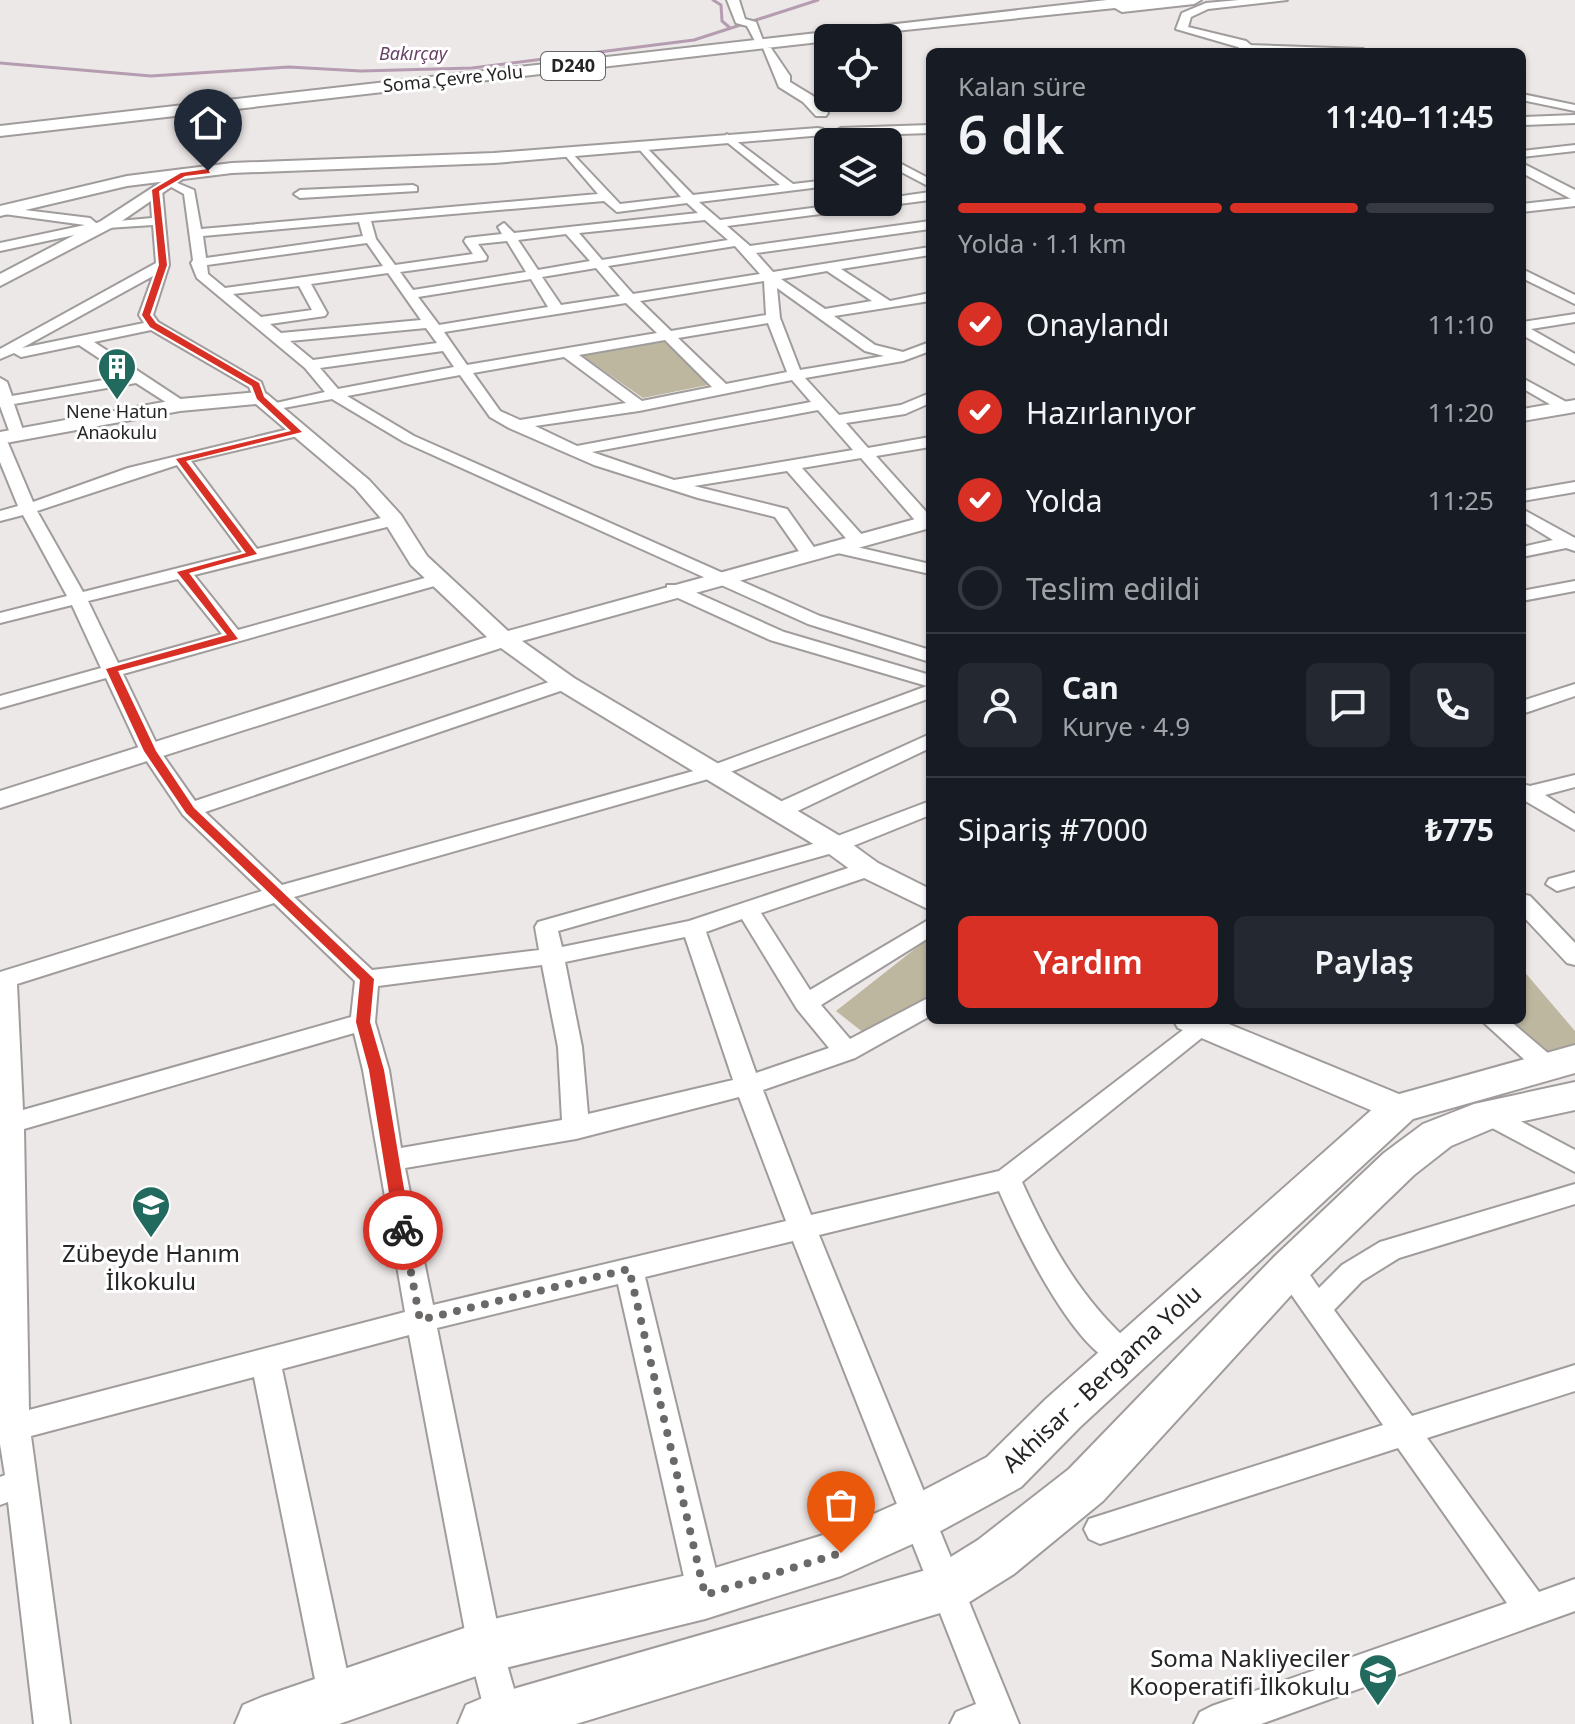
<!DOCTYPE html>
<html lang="tr">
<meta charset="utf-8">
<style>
body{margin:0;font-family:"Noto Sans",sans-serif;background:#242831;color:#f1f3f6;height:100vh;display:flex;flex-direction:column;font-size:30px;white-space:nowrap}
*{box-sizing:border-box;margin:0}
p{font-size:26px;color:#9ea1a6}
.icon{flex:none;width:44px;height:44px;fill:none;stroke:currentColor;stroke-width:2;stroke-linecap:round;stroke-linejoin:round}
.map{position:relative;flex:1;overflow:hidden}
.drawer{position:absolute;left:926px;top:48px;width:600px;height:976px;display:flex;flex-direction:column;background:#171b24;border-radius:12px;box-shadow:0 2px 6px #0004}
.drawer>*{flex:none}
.buttons{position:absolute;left:814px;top:24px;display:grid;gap:16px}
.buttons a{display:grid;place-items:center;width:88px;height:88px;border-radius:12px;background:#171b24;box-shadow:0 2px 6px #0004;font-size:40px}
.pin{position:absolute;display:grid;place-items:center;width:68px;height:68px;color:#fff;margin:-82px -34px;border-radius:50% 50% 50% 0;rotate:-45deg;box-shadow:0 0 8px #0007}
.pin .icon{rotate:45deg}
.courier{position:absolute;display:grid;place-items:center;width:80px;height:80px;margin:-40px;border:6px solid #d93025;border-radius:50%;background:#fff;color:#222;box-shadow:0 2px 10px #0007}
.overview em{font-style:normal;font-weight:600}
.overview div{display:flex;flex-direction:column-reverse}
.overview{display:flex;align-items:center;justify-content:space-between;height:136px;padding:0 32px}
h1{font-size:52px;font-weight:600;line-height:60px}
.bar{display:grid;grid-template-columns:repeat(4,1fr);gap:12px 8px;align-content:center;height:96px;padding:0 32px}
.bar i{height:10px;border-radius:6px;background:#363941}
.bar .selected{background:#d93025}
.bar p{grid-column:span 4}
.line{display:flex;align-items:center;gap:20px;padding:0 32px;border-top:2px solid #363941}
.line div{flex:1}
.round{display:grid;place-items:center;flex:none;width:84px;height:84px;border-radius:12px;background:#242831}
ol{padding:0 32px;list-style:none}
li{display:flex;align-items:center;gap:24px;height:88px}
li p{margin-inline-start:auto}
li .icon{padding:8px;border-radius:50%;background:#d93025;color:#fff;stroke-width:4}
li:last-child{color:#9ea1a6}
li i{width:44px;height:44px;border:4px solid #363941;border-radius:50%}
.cta{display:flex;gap:16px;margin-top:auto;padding:16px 32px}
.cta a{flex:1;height:92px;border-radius:12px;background:#d93025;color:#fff;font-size:32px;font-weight:600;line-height:92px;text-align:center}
.cta a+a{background:#242831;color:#f1f3f6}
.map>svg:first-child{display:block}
</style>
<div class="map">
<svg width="1575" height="1724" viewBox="0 0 1575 1724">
<rect width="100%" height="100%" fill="#ece8e7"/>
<path fill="#beb7a0" d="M664,341l49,43 -70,14 -62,-43z
M930,937v58l-61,42 -33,-26z
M1522,969l53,62v13l-28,8 -35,-32h10z"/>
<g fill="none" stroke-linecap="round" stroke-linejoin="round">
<path stroke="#b59cb1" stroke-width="3" d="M713,0l8,5 1,16 7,6
M0,63l151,13 138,-9 72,4 111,-3 222,-28 124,-40"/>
<g stroke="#a09c9b" stroke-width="4">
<path id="minor" d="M1247,45l116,4 5,3 -124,-2z
M1522,94l53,11v6l-53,-11z
M837,130h8l19,12h-14l-13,-8z
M727,134l66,50 35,-4v6l-129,16 21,18 138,-18h30v-4l42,-6v8l-203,26 23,20 180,-25v8l-174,24 17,19 157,-25v8l-89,14 49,32 40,-8v8l-96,15 41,29 28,7 27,-10v9l-27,10 -98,17 34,37 62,-10 29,-12v10l-25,11 -59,9 22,25 62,-11v10l-54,9 54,60v10h-10l-59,-68 -59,10 61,68v8h-12l-64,-73 -93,15 93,23 31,44 -9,5 -6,-1 -28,-40 -77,-19 -104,-33 -85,-37 -19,-11 -30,-42 -113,21 67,40 406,180 110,34v12l-122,-38 -404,-182 -72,-43 -65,12v-6l58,-13 -20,-24 -108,-90 -6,-15 2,-3 -9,-66 -20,-11 6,-3 24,10 7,39 397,-35 -35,-41 6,-3 51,54 61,-7 -42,-48 4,-5 50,51 87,-10 -57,-46zM604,201l13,11 70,-9 11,10 -184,20 -10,-10 -6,4 4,7 -36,4 -2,3 9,13 -78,11 -19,-26 -5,-18zM705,220l23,20 -126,20 -23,-27zM359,222l4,14 -157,22 -3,-22zM566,234l24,27 -52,9 -20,-30zM507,241l19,31 -113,18 -13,-18 86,-12 1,-3 -9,-13zM367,243l16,23 -158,22 -17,-14 -1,-9zM735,246l25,28 -127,20 -25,-28zM596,268l24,28 -59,9 -19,-28zM827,271l45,30 -47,8 -44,-30zM388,273l33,47 -140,13 -11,-9 55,-8 2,-3 -16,-29zM531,279l17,28 -109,18 -21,-28zM764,281l2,34 -95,16 -31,-30zM299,286l13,24 -51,7 -28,-23zM777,288l88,63 19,5 -84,14 -20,-52zM626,303l31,30 -190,32 -23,-33zM768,323l19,49 -61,12 -48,-46zM426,328l11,15 -124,17 -23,-19zM665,340l47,47 -70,14 -63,-46zM443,351l11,16 -116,22 -18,-21zM564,357l62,46 -106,17 -20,-9 -27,-38zM792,380l19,22 -234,44 -42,-20 104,-15zM818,410l35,40 -179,30 -82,-28z
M1575,145v6l-53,6v-6z
M888,157l42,22v8l-42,-22z
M413,185l4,2v4l-117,7 -6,-4 6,-4z
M156,186l6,4 7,75 -16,50 5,7 103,60 6,16 -12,3 -6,-14 -98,-57 -57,12 91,60v6h-10l-39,-25 -122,21 11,32 -13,3 -12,-33v-28l7,4 5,14 114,-20 -47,-31 -58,12 -7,-4 -14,6v-10l156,-86 -3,-38 -46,3 -107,23v-8l85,-18 -81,-11 -4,-1v-6l90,11 6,5 56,-5 -2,-28zM153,276l-14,39 5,8 -122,25z
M1575,198v8l-53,6v-8z
M1522,269l53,26v9l-53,-26z
M1575,314v8l-44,7 44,25v10l-53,-29v-13z
M1522,378l48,26 3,3 -13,3 -38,-22z
M297,427l8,5 -3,3 -111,26 66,88 136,-34 8,5 -2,4 -205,51 44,55 201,-56 9,5 -3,4 -322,91 37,77 35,50 363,-122 7,-2 10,6 -3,4 -367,125 77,73 426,-118 219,-81 -157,-46 -103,-47v-8h12l105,47 146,43v23l-208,77 -428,122 78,73 167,-20 -4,-23 3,-5 289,-82 103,-39v14l-87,35 -285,81 4,16 127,-26 171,-57h16l3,5 -3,5 -115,39 49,77 120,-71v18l-109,68 29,34 80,-42v19l-75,42 -92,32 48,125 188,-44 197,-151h28l-202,162c29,64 60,119 113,165l5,9 -5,9c-49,17 -120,-137 -136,-174l-180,44 200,489h-69l6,-12 20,-8 -183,-463 -148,36 77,318 -5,11 -12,5 -12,-5 -5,-11 -70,-311 -181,44 65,319 22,77h-36l-20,-77 -59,-312 -127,34 71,330 -5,12 -12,5 -12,-5 -5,-12 -65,-322 -223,59 39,288h-36l-26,-222 -8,3v-28l5,-2 -5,-31v-472l262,-81 -79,-76 -43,-64 -34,-73 -106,30v-12l101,-28 -29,-63 -72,18v-10l67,-17 -44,-81 -23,6v-10l18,-5 -18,-44v-24l8,5 25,59 95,-34zM177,465l65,87 -159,40 -46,-81zM178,579l44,55 -104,29 -30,-62zM274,903l81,78 -4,36 -328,93 -6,-126zM742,919l55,90 32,39 -73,25 -50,-141zM685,937l48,143 -145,34 -6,-67 -17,-85zM542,965l16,82 4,73 -161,28 -12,-78 -14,-48 3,-36zM354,1033l9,37 42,242 -376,98 -5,-281zM739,1097l47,124 -353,84 -28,-137 171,-29z
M1575,482v10l-53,9v-10z
M1522,509l53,29v13l-9,-3 -44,9v-10l31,-7 -31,-19z
M835,542l95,22v10l-101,-23v-8z
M1575,581v10l-53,10v-10z
M1575,684v12l-53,18v-13z
M930,734v14l-143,68 -8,1 -11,-6 3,-5z
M1575,775v12l-30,8 30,19v16l-53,-31v-15l8,2z
M1575,872v14l-18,5 -11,-7 3,-5z
M1522,894l8,2 45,47v22l-8,-2 -45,-48z
M1481,1020h28l47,40 4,6 -4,6h-18z
M1488,1104l87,46v22l-96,-51 -4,-7 4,-7z
M1575,1184v20l-176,54 -37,23 -28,29 78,106 163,-51v26l-148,47 112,154 36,-13v32l-314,113h-67l6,-12 12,-6 295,-103 -109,-155 -298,96 -11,-5 -5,-10 5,-10 294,-94 -104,-148 -4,-8 4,-8c21,-7 29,12 40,27l23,-23 38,-23z"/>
</g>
<g stroke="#a09c9b" stroke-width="4">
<path id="tertiary" d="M727,0h12l6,19 11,3 8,21h-8l-9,-17 -11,-3z
M1239,0h48l-79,9 -17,8 -3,10 58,14 13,11h-14l-7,-5 -62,-18 6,-16 24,-10z
M763,48h8l19,28v6l23,14 15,17 -2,3h-10l-13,-14 -24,-15z
M1522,163l53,27v11l-53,-28z
M178,171l12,3 -77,53 -113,59v-12l101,-53z
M260,392l7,2 102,86 32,35 26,41 81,75 422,-116v13l-408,113 52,37 271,161 33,24 52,26v21l-72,-35 -33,-24 -269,-163 -55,-40 -501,160v-17l487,-154 -76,-72 -26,-42 -30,-35 -99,-84 -76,7 -180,33v-12l180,-33z
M1575,400v12l-53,9v-12z
M1173,1020h46l192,79 4,9 -4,9 -12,3 -12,-3 -209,-89z"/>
</g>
<g stroke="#a09c9b" stroke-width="4">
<path id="secondary" d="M1575,115v8l-53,2v-8z
M930,125v8l-89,3 -7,-4 7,-4z
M818,128l5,1v6l-329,28 -262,10 -105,13 -127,30v-10l127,-30 105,-13 262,-10z"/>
</g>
<g stroke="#a09c9b" stroke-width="4">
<path id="primary" d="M1575,1045v28l-162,46 -333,308 -59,60 -84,46 -96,43 -136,43 -220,54 -146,51h-104l8,-19 19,-8 223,-76 220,-50 128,-39 70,-31 84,-44 59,-58 339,-301z
M1575,1082v28l-79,17 -45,19 -37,29 -110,106 -201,220 -89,73 -51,32 -387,118h-118l8,-19 19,-8 448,-129 45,-28 91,-71 205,-212 110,-104 39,-29 51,-20z"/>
</g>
<g stroke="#a09c9b" stroke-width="4">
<path id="trunk" d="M1107,0h94l-7,4 -72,8 -7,-4 -287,30v3l-828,95v-10z"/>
</g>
<use href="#minor" fill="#fff" fill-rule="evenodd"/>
<use href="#tertiary" fill="#fff" fill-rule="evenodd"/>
<use href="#secondary" fill="#fff" fill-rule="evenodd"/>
<use href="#primary" fill="#fff" fill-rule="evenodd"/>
<use href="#trunk" fill="#fff" fill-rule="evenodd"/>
</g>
<path fill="#d93025" d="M208,169l2,4 -25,3 -26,15 8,74 -17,50 6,8 103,60 5,14 38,35 -116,29 71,93 -68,19 49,66 -120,32 38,80 38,57 180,171 -4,43 14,48 27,160 -8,6 -8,-6 -26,-160 -13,-48 4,-42 -174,-167 -42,-62 -38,-82 121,-34 -50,-63 69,-19 -70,-94 115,-28 -34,-32 -5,-13 -102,-59 -8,-12 17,-50 -7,-75 29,-17z"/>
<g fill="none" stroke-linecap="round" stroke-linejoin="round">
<path stroke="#6b6968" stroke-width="8" stroke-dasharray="0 14.4" d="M403,1230l17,90 209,-51 76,326 136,-42"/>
</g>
<defs>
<g id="building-pin" transform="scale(2)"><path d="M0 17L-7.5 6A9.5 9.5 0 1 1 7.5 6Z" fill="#236a5e" stroke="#fff"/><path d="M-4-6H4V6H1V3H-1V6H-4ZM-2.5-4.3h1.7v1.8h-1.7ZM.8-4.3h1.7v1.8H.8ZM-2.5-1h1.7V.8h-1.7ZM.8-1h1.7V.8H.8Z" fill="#fff"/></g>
<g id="school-pin" transform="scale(2)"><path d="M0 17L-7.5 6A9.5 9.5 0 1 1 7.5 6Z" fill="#236a5e" stroke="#fff"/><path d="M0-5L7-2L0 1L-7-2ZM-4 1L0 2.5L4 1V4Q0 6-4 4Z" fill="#fff"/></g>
</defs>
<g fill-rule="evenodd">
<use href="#building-pin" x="117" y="367"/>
<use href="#school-pin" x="151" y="1205"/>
<use href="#school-pin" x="1378" y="1673"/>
</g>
<g text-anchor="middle" stroke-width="6" stroke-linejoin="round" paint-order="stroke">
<g font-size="18" font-style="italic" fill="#684364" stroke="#fff">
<text x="413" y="60">Bakırçay</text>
</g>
<rect fill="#fff" stroke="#676666" stroke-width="2" x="541" y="52" width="64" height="28" rx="6"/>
<g font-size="18" font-weight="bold" fill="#262424">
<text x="573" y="72">D240</text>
</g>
<g font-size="18" fill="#262424" stroke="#fff">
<text transform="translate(453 79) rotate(-6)" y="6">Soma Çevre Yolu</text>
</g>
<g font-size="18" fill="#262424" stroke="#fff">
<text x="117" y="418">Nene Hatun<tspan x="117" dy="21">Anaokulu</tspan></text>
</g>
<g font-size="24" fill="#262424" stroke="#fff">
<text x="151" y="1262">Zübeyde Hanım<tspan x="151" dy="28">İlkokulu</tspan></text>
<text x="1350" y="1667" text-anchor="end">Soma Nakliyeciler<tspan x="1350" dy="28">Kooperatifi İlkokulu</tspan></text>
</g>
<g font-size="24" fill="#262424" stroke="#fff">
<text transform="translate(1102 1379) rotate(-43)" y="8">Akhisar - Bergama Yolu</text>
</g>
</g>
</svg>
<div class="buttons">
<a><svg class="icon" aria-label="locate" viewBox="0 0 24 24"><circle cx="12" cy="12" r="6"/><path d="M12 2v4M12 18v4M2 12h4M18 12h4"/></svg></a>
<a><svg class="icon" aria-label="layers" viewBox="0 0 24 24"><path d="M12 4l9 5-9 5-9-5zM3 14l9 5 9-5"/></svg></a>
</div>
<div class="pin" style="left:841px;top:1553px;background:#ea580c"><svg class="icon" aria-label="bag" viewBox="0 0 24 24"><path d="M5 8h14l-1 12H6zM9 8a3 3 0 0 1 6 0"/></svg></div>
<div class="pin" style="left:208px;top:171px;background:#1f2937"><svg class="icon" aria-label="home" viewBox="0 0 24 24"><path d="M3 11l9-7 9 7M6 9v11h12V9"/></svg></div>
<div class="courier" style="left:403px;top:1230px"><svg class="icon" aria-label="bike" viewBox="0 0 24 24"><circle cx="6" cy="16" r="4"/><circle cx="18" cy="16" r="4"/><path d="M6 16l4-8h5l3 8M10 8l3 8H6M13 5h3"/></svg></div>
<section class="drawer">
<div class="overview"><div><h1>6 dk</h1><p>Kalan süre</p></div><em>11:40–11:45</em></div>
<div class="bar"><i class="selected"></i><i class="selected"></i><i class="selected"></i><i></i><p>Yolda · 1.1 km</p></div>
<ol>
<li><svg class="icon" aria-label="check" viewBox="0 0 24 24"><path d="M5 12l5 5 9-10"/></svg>Onaylandı<p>11:10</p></li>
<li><svg class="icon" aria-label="check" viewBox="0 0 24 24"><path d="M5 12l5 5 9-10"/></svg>Hazırlanıyor<p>11:20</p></li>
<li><svg class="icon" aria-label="check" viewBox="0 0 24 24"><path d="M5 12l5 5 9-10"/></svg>Yolda<p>11:25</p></li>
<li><i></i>Teslim edildi</li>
</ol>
<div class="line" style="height:144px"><a class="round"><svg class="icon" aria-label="person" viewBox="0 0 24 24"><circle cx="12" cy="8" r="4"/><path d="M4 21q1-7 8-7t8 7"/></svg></a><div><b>Can</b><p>Kurye · 4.9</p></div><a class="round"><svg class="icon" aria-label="chat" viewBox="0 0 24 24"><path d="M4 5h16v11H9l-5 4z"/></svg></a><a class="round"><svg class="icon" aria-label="phone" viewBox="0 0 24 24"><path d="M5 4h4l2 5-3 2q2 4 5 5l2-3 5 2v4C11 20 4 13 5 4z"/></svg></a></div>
<div class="line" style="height:104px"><div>Sipariş #7000</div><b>₺775</b></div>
<div class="cta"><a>Yardım</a><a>Paylaş</a></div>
</section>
</div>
